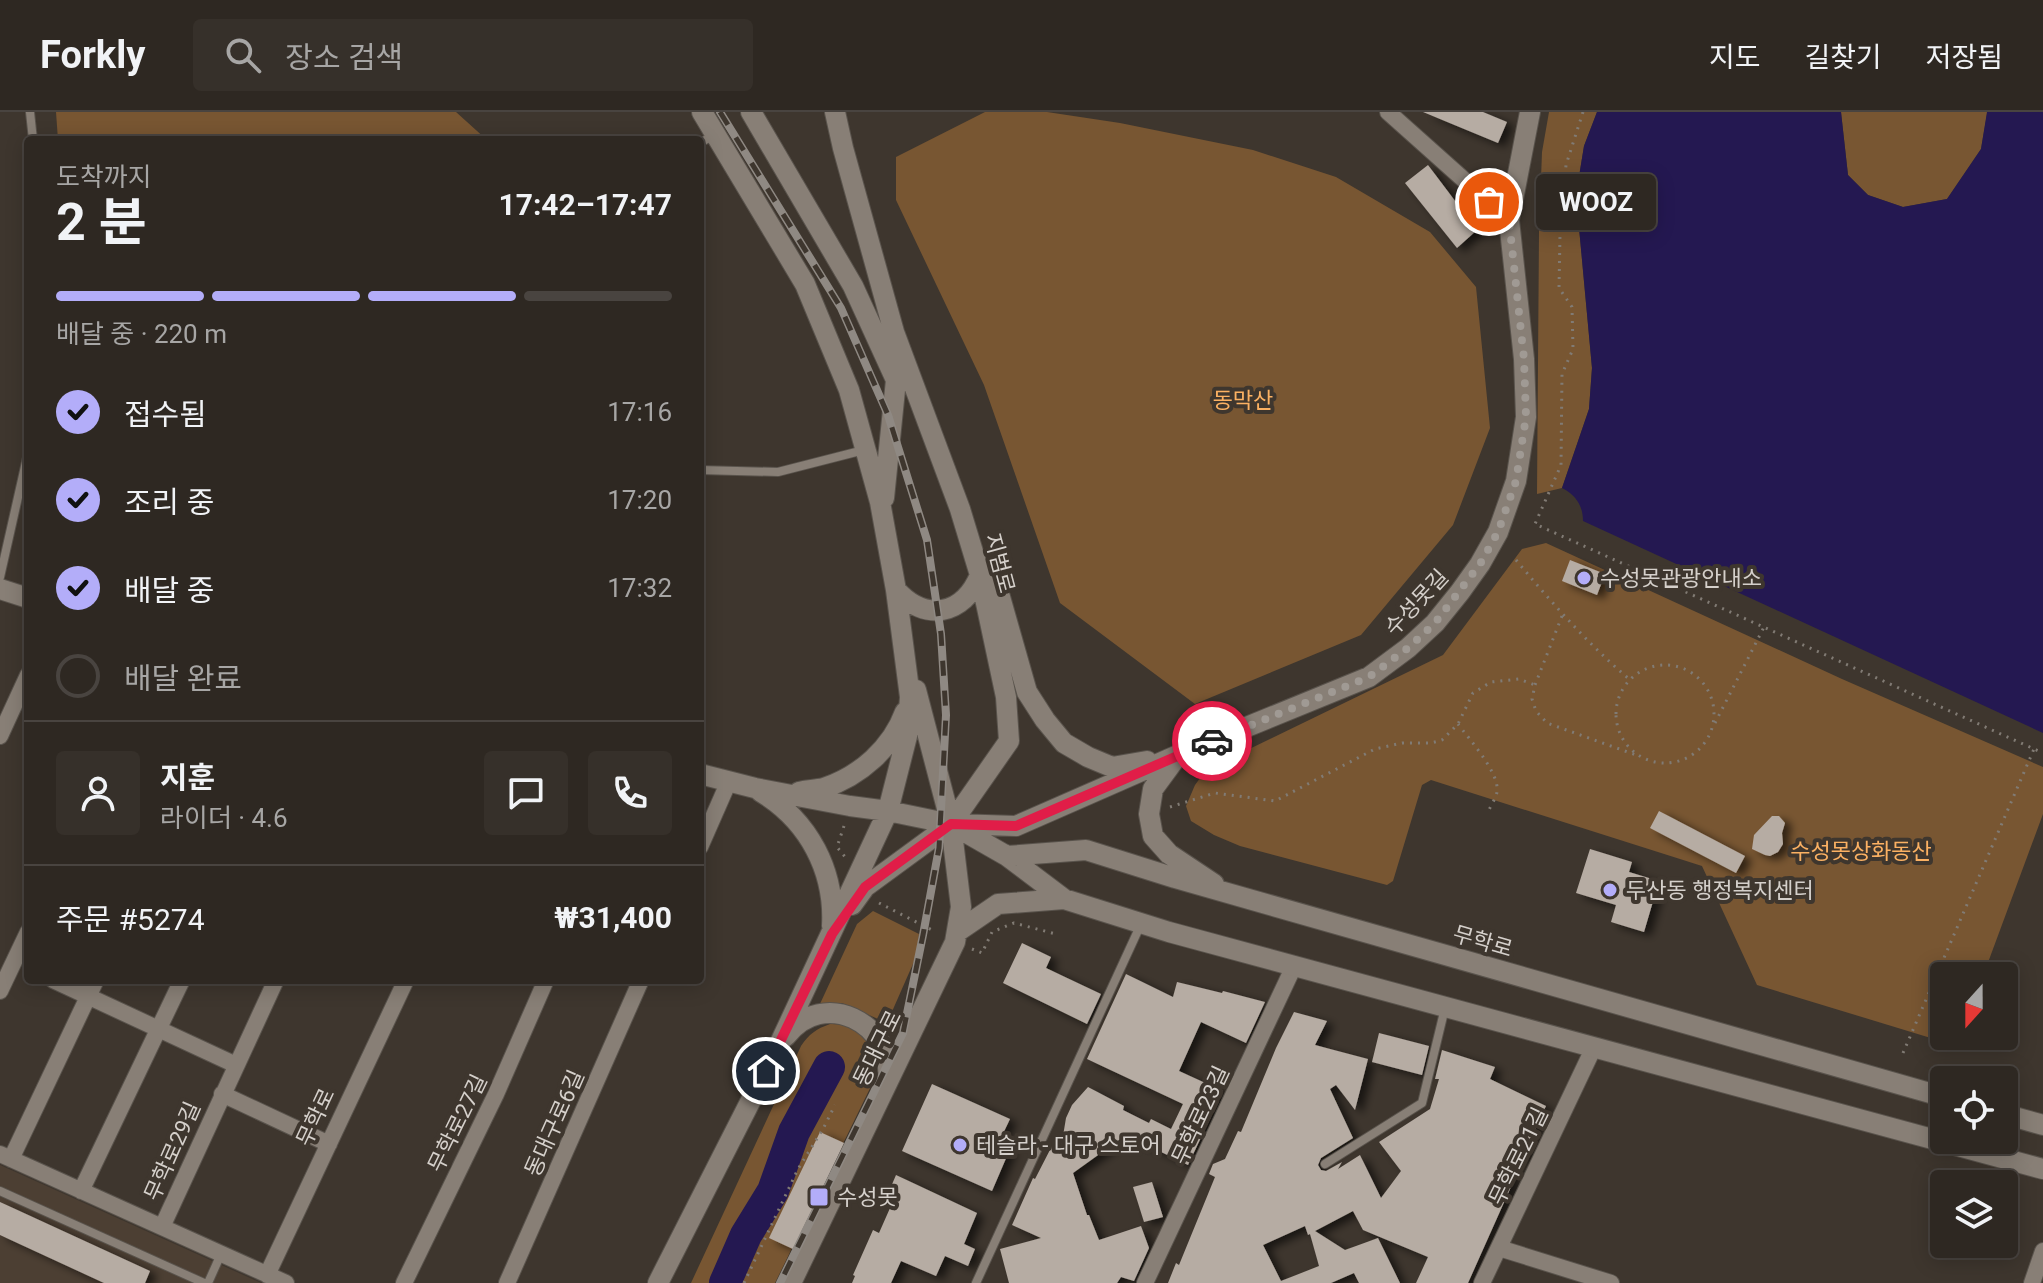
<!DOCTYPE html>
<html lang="ko">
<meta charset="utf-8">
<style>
body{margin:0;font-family:Roboto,"Noto Sans KR",sans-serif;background:#36302a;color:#f1f3f6;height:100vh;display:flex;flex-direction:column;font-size:30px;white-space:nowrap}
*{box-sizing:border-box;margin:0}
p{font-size:26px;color:#a7a6a5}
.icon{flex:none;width:44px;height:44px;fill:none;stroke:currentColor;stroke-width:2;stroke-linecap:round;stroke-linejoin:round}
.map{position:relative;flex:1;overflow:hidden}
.drawer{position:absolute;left:24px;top:24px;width:680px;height:848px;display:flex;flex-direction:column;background:#2e2822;border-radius:8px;box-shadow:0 4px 20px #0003,0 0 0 2px #494440}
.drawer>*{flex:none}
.needle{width:52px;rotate:201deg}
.fabs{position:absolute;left:1930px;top:850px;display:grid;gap:16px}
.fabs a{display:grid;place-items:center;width:88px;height:88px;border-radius:8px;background:#2e2822;box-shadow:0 4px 20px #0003,0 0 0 2px #494440;font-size:40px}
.pin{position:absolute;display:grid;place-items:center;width:68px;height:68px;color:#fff;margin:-34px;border:4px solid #fff;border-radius:50%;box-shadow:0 2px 8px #0007}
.courier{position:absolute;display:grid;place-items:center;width:80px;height:80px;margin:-40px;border:6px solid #e11d48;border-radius:50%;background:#fff;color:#222;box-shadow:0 2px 10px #0007}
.bubble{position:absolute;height:56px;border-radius:8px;background:#2e2822;box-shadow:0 4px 20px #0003,0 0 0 2px #494440;font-size:26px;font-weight:700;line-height:56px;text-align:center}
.headline em{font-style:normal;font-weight:700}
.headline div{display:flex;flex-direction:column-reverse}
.headline{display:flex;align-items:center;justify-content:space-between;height:136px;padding:0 32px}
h1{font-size:52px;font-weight:700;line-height:60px}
.bar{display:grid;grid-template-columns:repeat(4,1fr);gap:12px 8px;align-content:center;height:96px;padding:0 32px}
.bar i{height:10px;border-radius:6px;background:#494440}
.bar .active{background:#b3adf9}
.bar p{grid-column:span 4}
.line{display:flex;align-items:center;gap:20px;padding:0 32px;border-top:2px solid #494440}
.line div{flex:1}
.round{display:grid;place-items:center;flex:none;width:84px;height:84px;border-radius:8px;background:#36302a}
ol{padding:0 32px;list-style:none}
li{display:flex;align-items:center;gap:24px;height:88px}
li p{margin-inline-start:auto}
li .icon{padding:8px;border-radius:50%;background:#b3adf9;color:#111;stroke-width:4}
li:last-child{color:#a7a6a5}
li i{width:44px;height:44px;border:4px solid #494440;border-radius:50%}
header{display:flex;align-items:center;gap:48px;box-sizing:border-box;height:112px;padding:0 40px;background:#2e2822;border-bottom:2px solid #494440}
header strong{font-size:38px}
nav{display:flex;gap:44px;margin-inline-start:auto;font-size:28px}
.search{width:560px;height:72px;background:#36302a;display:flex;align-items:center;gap:20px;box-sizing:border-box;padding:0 28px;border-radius:8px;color:#a7a6a5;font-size:30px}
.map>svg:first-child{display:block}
</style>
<header>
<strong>Forkly</strong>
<div class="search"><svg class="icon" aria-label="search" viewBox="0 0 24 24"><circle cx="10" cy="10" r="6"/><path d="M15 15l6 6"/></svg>장소 검색</div>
<nav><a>지도</a><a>길찾기</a><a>저장됨</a></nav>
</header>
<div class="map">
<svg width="2043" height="1171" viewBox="0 0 2043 1171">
<defs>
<filter id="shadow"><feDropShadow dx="7" dy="4" stdDeviation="4" flood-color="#0009"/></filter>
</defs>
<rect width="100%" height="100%" fill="#3e362e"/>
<path fill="#4c3f33" d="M0,1053l261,118h-261z"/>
<path fill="#785632" d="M56,0h400l31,28h-429z
M985,0h62l73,11 133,27 83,27 94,55 46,55 14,141 -37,97 -92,110 -166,69 -135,-101 -76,-218 -88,-185v-43z
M1549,0h48l-13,34 -8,49 16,173 -3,41 -27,79 -25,6 2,-262 3,-80z
M1841,0h146v2l-6,35 -34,50 -44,8 -35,-12 -20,-20z
M1546,431l296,136 201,88v47l-60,162h-39v60h17l-4,10 -200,-61 -55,-119 -271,-86 -9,5 -29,96 -6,4 -147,-39 -26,-11 -23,-14 -5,-15 9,-21 11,-15 237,-115 79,-106z
M873,799l46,23 -3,23 -29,66 -45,-20 -23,3 38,-82z
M830,912c33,-1 50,22 45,54l-100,205h-84l110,-237c8,-12 15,-17 29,-22z"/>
<path fill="#241851" d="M1597,0h244l7,63 20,20 35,12 44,-8 34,-50 6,-37h56v621l-460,-212c0,-15 -7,-26 -21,-33l27,-79 3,-41 -16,-173 8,-49z"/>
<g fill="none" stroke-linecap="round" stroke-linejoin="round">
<path stroke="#241851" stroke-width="32" d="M725,1171l21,-48 27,-44 21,-59 35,-65"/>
</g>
<path fill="#b6aca3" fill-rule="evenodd" filter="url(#shadow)" d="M1423,0h60l24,10 -9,21z
M1428,53l49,65 -20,18 -52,-65z
M1570,448l35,14 -8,21 -35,-14z
M1659,699l86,45 -9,17 -86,-45z
M1772,704h7l6,7 -3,10 1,11 -5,8 -8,4 -5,-1 -13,-6 2,-14z
M1590,737l42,13 -3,10 30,9 -15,51 -33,-10 5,-17 -40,-12z
M1022,831l29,14 -5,11 55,26 -14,30 -84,-41z
M1126,862l47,23 4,-15 45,11 1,-2 42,11 -19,41 -45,-21 -22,49 44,20 -35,74 -62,-30 -53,38 14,42h2l10,25 42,-14 8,22 -15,33 -13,-4 -4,6h-108l-9,-34 41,-11 -29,-13 21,-47 2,1 18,-35 7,10 6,-36 6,-13 16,-18 36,19 -1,4 26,13 2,-4 20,10 12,-25 -96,-45z
M1294,900l33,9 -12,24 53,14 -13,51 -19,-25 -6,4 23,49 -32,20 -3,7 3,5 5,1 16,-9 -4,7 22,-14 21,43 20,-27 -22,-29 51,-33 9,-30h-4l7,-29 53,17 -5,12 56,27 -20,42 4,7v2h-10l-9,22 3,1 -46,103h-52l12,-26 -65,-27 -10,-19 -38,20 30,19 33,-12 22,45h-41l-5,-10 -23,10h-163l8,-20 3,2 36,-88 -6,-3 4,-10 12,-5 13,-28 3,1 35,-84zM1305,1114l3,9 2,-1 9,32 -38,15 -18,-36z
M1379,921l50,13 -7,29 -50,-13z
M932,972l78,35 -12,25 12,5 -18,42 -90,-40z
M820,1020l24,11 -51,106 -24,-11z
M896,1063l81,38 -13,31 11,5 -7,17 -23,-10 -9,20 -35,-15 -10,22h-39l3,-7 -2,-1 20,-45 6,3 15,-34 -7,-3z
M1152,1070l11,35 -19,5 -11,-35z
M0,1090l150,69 -5,12h-41l-104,-48z"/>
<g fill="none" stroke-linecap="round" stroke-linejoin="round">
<g stroke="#59534c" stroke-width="10">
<path id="lane" d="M30,0l3,28
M700,31l14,-8
M700,358l78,2 86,-22
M0,465l28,-124
M1325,1052l97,-61 23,-95
M0,1079l204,92
M208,1171l13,-29
M976,1171l165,-359"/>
</g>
<g stroke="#59534c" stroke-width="18">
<path id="street" d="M1388,0l121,108
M0,624l28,-61
M700,735l29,-66
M53,868l183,85
M0,879l28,-59
M222,982l107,50
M0,1042l286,129
M11,1047l85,-179
M81,1079l101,-211
M162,1115l114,-247
M1499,1136l112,35
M267,1163l139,-295
M404,1171l92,-189 50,-114
M507,1171l134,-303
M1145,1171l149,-317
M1482,1171l112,-236
M2032,1171l11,-32"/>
</g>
<g stroke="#59534c" stroke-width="22">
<path id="secondary" d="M751,0l102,174 43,94 -12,118
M835,0l8,36 51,184 66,177 20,66 26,122 3,44 -58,83 -86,63 -13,18
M988,458l12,27 27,95 18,28 19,23 24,14 24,10 35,-6
M0,477l28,9
M896,478c29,32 67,26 84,-15
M1178,643l-25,34 -4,25 4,22 16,18 45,30
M700,662l55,14 95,18 38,5 63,13 56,32 57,43 105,33 874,237
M761,680c48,29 74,79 71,134
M799,680c8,-2 17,-2 25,-4 36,-12 68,-40 81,-76
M954,712l62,2 162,-71 191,-78 39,-29 27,-25 25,-31 20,-28 18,-32 18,-51 10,-64 -2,-58 -15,-139 21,-108
M1007,744l79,-6 89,28 769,219
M957,820l41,-28 66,-5
M786,924c37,-49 108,-13 102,44
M2004,1002l39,11
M658,1171l121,-238 109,-234 19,-75 3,-39 -14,-107 -16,-88 -31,-112 -44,-106 -103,-172
M791,1171l164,-341 6,-35 -10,-83 -35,-134"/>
</g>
<path stroke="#817b74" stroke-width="3" stroke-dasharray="2 6" stroke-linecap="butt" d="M1583,0l-17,53 -6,70 -1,53 13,19 1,42 -11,25 -1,91 -26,59 508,229
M1516,448c36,43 71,83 113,119
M1562,504l-27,69 -3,14 4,12 11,12 89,32
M1616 602a49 49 0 1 1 98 0a49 49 0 1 1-98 0Z
M1715,611l49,-96
M1458,612c11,15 42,49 39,68 -1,6 -6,13 -8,18
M1170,695l45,-14 60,8 100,-52 27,-6h29l11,-3 16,-16 15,-31 18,-11 28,-3 16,6
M844,714l-7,21 9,11
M879,791l57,29
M972,837l10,4 10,-21 22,-9 42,11
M1903,941l131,-304
M744,1171l54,-114 25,-40 12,-24"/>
<use href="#lane" stroke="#887f76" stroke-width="8"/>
<use href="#street" stroke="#887f76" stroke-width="16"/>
<use href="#secondary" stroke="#887f76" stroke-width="20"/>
<g stroke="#8f8983" stroke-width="8">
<path id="rail" d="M720,0l121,196 47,107 39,125 14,94 5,81 -7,133 -16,87 -20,98 -123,250"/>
</g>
<use href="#rail" stroke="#3e362e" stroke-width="5" stroke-dasharray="15" stroke-linecap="butt"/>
</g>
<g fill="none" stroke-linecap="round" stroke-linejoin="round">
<path stroke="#a09a94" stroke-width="8" stroke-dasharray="0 14.4" d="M1212,629l157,-64 39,-29 27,-25 45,-59 18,-32 18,-51 10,-64 -2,-58 -15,-139 -20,-18"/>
<path stroke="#e11d48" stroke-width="10" d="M766,959l66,-137 33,-47 86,-63 65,2 196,-85"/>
</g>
<g fill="#b3adf9" stroke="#3e362e" stroke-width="3">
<circle cx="1584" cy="466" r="8"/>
<circle cx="1610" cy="778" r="8"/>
<circle cx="960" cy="1033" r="8"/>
<rect x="809" y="1075" width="20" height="20" rx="4"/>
</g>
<g text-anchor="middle" stroke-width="8" stroke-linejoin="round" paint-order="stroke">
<g font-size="22" fill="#fbb163" stroke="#3e362e">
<text x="1243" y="296">동막산</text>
<text x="1861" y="747">수성못상화동산</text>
</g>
<g font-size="22" fill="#d5d0cb" stroke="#3e362e">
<text transform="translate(1000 451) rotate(75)" y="8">지범로</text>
<text transform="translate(1416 490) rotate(-47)" y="8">수성못길</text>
<text transform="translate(1483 829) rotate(16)" y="8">무학로</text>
<text transform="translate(877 936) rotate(-64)" y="8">동대구로</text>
<text transform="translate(1200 1003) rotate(-65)" y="8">무학로23길</text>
<text transform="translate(315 1005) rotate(-65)" y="8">무학로</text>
<text transform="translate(457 1011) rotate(-64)" y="8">무학로27길</text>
<text transform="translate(554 1011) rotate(-66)" y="8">동대구로6길</text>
<text transform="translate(172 1039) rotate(-66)" y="8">무학로29길</text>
<text transform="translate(1518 1044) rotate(-64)" y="8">무학로21길</text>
</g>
<g font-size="22" fill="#d5d0cb" stroke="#3e362e" text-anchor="start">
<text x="1600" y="474">수성못관광안내소</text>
<text x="1626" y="786">두산동 행정복지센터</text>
<text x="976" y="1041">테슬라 - 대구 스토어</text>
<text x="837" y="1093">수성못</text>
</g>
</g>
</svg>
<div class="fabs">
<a><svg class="needle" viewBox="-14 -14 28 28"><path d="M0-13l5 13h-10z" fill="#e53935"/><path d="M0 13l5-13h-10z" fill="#a7a6a5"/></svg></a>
<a><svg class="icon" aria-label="locate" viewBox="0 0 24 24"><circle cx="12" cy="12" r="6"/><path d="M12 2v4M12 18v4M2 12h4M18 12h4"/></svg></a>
<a><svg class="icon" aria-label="layers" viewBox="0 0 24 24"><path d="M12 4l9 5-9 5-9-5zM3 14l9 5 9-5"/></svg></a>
</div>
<div class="pin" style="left:1489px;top:90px;background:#ea580c"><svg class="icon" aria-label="bag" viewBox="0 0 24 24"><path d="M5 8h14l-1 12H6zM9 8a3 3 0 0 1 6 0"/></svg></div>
<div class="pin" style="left:766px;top:959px;background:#1f2937"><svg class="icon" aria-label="home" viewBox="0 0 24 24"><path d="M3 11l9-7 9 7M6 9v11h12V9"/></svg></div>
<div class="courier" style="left:1212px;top:629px"><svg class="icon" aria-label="car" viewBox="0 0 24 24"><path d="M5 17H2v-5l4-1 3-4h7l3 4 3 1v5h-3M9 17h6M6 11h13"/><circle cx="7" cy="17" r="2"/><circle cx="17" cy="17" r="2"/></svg></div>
<div class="bubble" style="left:1536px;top:62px;width:120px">WOOZ</div>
<section class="drawer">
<div class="headline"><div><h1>2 분</h1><p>도착까지</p></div><em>17:42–17:47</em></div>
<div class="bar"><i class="active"></i><i class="active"></i><i class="active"></i><i></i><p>배달 중 · 220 m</p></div>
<ol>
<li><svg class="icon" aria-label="check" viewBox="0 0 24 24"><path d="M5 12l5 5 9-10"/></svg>접수됨<p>17:16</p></li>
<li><svg class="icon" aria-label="check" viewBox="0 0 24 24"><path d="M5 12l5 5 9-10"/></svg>조리 중<p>17:20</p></li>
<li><svg class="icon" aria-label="check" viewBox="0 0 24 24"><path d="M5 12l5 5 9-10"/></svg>배달 중<p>17:32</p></li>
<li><i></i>배달 완료</li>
</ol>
<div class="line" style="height:144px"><a class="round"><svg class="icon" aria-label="person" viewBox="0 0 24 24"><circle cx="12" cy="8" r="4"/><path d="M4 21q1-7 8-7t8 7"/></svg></a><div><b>지훈</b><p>라이더 · 4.6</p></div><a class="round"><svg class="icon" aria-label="chat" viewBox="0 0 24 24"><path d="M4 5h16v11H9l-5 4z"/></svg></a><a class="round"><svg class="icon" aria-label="phone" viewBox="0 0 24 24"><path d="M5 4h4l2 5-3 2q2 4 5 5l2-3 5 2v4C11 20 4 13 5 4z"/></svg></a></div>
<div class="line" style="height:104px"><div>주문 #5274</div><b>₩31,400</b></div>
</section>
</div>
